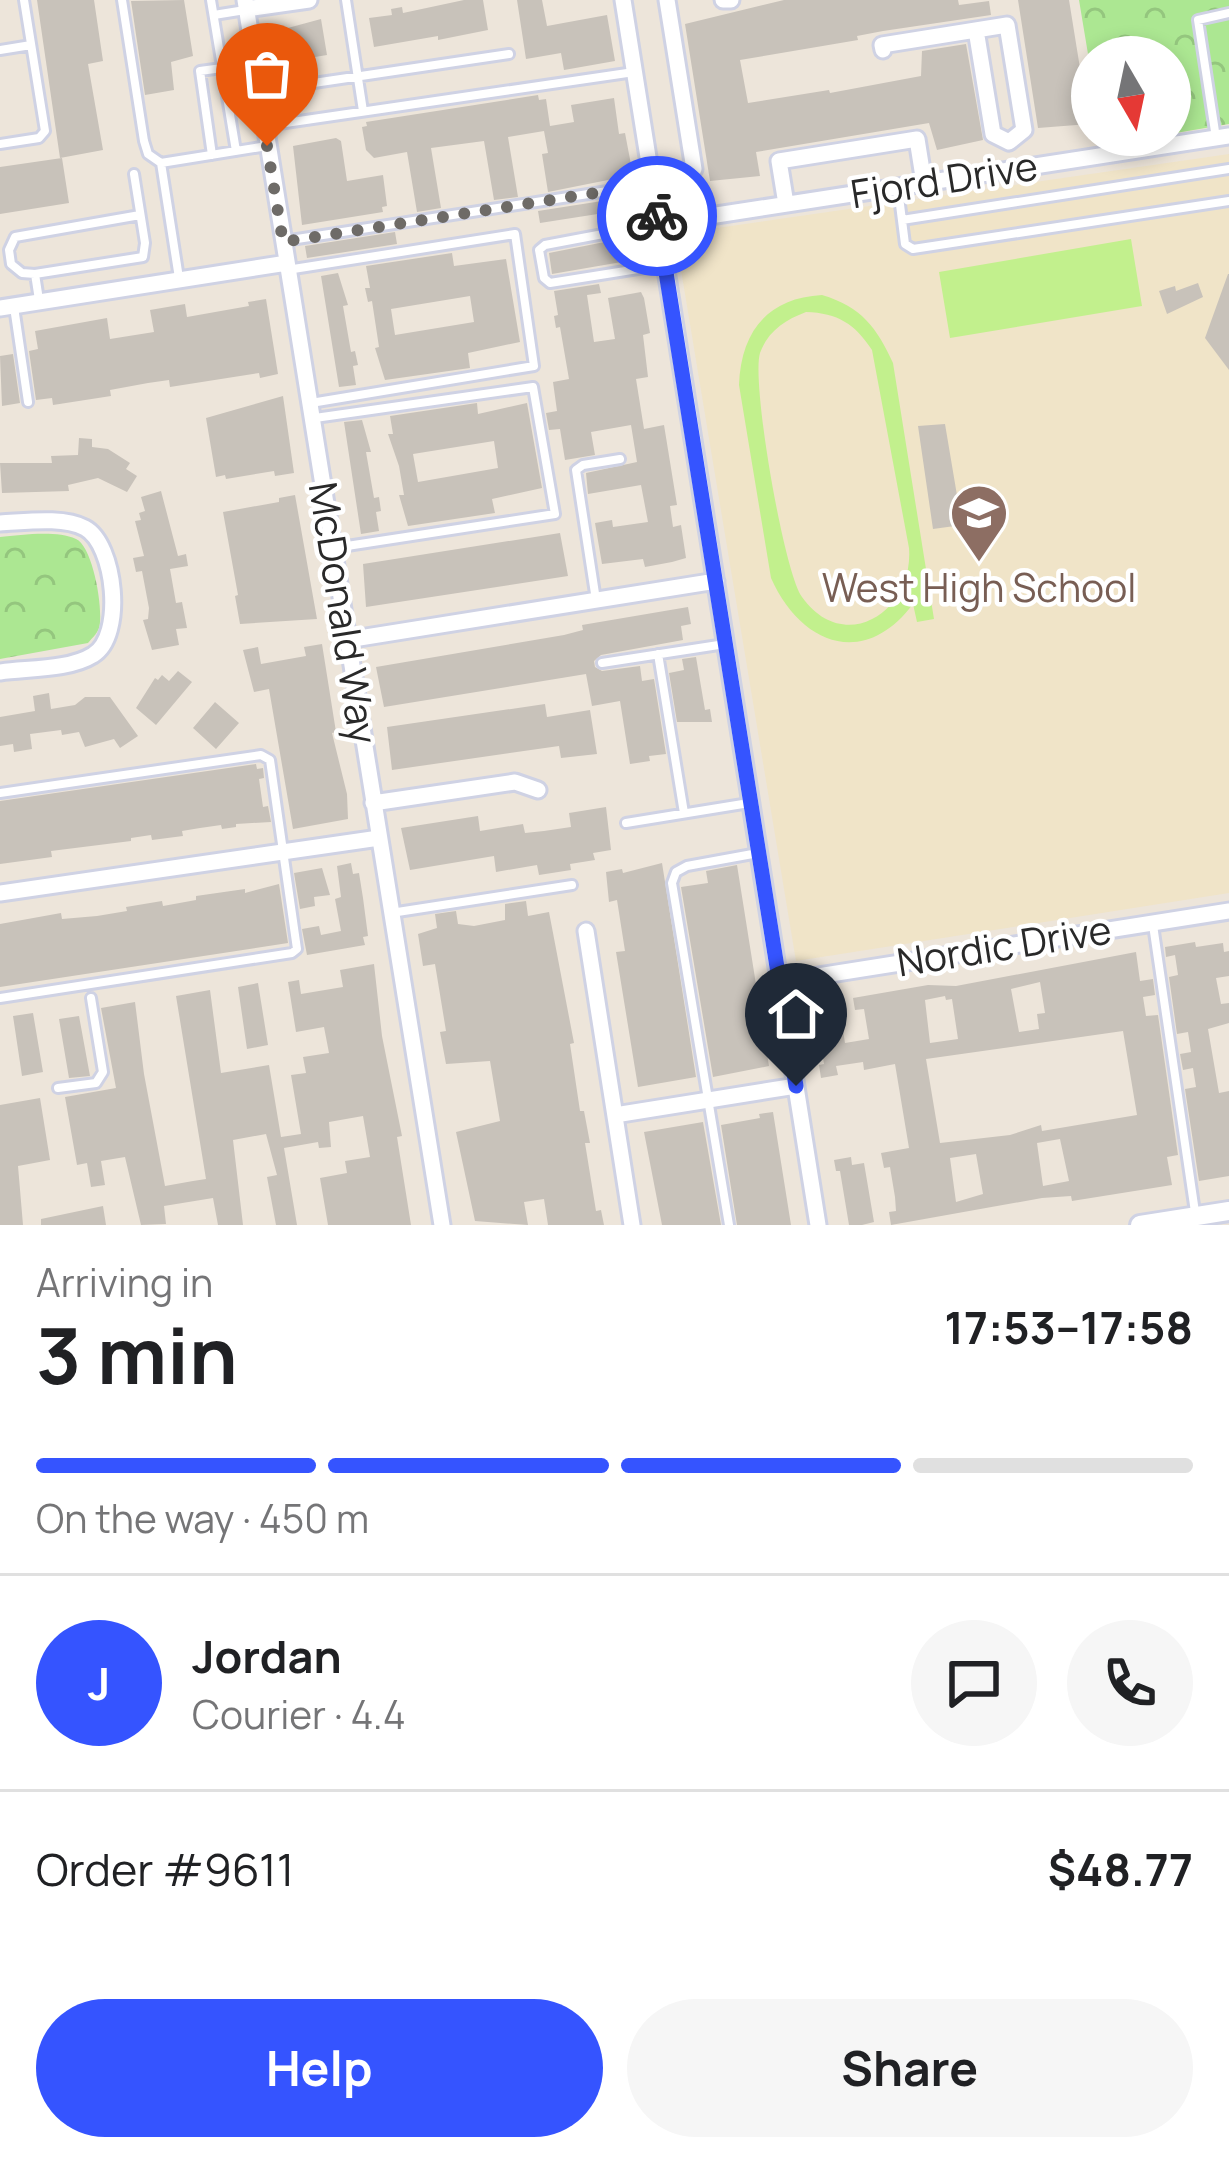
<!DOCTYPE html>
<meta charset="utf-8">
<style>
body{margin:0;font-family:Manrope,sans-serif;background:#f6f6f6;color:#202124;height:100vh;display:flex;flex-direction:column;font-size:45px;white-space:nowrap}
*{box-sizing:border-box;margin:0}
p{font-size:39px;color:#757577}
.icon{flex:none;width:66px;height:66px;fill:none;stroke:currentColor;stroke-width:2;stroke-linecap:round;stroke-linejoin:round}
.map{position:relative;height:1225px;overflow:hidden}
.details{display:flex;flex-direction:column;background:#fff;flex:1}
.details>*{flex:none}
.needle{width:78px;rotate:171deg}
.tools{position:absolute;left:1071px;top:36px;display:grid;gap:24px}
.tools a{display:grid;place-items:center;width:120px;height:120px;border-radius:50%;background:#fff;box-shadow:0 6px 18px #0003;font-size:60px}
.pin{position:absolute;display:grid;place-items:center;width:102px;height:102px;color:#fff;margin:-123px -51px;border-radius:50% 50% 50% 0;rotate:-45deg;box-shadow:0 0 12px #0007}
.pin .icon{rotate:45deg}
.courier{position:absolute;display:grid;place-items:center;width:120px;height:120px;margin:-60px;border:9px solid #3554ff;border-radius:50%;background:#fff;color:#222;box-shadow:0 3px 15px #0007}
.overview em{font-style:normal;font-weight:700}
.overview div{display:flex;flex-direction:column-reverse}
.overview{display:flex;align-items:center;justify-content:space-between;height:204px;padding:0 36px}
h1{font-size:78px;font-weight:700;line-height:90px}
.bar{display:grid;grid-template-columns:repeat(4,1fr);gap:18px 12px;align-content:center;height:144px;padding:0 36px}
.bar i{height:15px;border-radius:9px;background:#e0e0e0}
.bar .current{background:#3554ff}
.bar p{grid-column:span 4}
.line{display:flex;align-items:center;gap:30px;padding:0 36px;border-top:3px solid #e0e0e0}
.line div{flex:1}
.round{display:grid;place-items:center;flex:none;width:126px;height:126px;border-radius:63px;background:#f6f6f6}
.cta{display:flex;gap:24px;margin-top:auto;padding:24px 36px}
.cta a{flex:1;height:138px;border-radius:72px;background:#3554ff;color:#fff;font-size:48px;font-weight:700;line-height:138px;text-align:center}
.cta a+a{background:#f6f6f6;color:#202124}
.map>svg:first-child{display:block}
</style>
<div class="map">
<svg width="1229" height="1225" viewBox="0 0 1229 1225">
<defs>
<pattern id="park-crowns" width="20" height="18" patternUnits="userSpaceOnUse" patternTransform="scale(3)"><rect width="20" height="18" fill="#ace792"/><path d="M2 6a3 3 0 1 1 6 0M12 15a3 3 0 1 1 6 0" fill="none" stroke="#94c67e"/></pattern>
</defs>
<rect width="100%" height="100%" fill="#ede5da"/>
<path fill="#f0e4c8" d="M1229,154v739l-433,68 -121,-727z"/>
<path fill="url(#park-crowns)" d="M1079,0h150v124l-59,10v-77h-78v21z
M0,537c22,-2 56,-7 76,2 17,7 28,72 23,89 -3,7 -6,9 -11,15l-88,16z"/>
<path fill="#c2f08d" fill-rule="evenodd" d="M1131,239l11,67 -192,32 -11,-66z
M822,295c40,12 55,33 71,68l41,256 -17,3 -4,-18c-49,65 -112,41 -142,-26l-32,-193c2,-53 28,-87 83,-90zM806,312c32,1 49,12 66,38l37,198c5,64 -65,108 -107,49 -18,-24 -51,-215 -42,-244 8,-22 25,-33 46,-41z"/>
<path fill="#c8c2ba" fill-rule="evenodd" d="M37,0h57l9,61 -15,3 15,86 -43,8z
M184,0l9,56 -22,6 3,28 -29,5 -14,-94z
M464,0h19l5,30 -50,10v-4l-64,11 -5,-29 23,-3 -1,-6 11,-2 1,6z
M517,0h25l5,26 60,-11 8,46 -51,9 -3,-17 -35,6z
M784,0h174l1,5 30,-4 2,14 -108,16 -26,5 1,4 -118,20 8,43 81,-13 1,3 91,-17 1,-25 44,-7 17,96 -46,10 -8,-27 -173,29 4,24 -50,5 -25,-157z
M1018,0h51l20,124 -51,4z
M321,19l6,36 -48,8 -6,-31z
M538,95l1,5 7,-1 4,27 24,-4 -3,-17 43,-7 5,36 6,-1 8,42 -85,17 -6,-38 6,-1 -4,-22 -36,6 10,60 -24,3 -10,-59 -53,7 10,60 -24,4 -10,-60 -33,6 -8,-8 -4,-23 5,-1 -1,-4z
M336,138l5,3 6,40 36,-6 4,31 -5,1 1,5 -81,13 -9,-79z
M62,158l7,45 -69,11v-47z
M634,196l2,12 -96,15 -2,-12z
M395,232l2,12 -90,14 -2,-12z
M635,236l4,23 -87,15 -3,-21z
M452,253l2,13 52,-7 14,83 -52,11 2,15 -85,12 -10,-32 4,-1 -7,-46 -4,1 -3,-14h5l-4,-22zM470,296l4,26 -79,13 -4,-26z
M338,273l10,32 -5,1 8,46 4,-1 3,14 -5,1 3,19 -17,2 -18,-111z
M1228,274h1v96l-24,-32z
M1198,283l5,14 -36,17 -8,-23 16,-5 1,5z
M599,284l2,9 -14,2 7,47 21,-3 -7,-41 33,-6 3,6 6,35 -7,2 5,42 -12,2 8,50 20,-4 13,80 -7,1 3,21 8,-2 5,33 -14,4 -27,5 -2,-8 -41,5 -7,-41 17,-3 1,7 35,-5 -7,-37 -53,9 -2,-21 51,-11 -6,-37 -40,7 4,23 -30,5 -5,-31 -11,1 -3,-17 11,-2 -4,-29 16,-3 -9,-52 -4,1 -2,-12 4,-1 -4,-24z
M266,299l12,75 -18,4 -1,-5 -89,14 -1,-7 -21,3 -38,7 1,6 -58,9 -1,-7 -16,2 -7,-49 9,-2 -3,-18 72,-13 3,21 44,-7 -4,-22 35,-6 2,13 62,-11 -1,-4z
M13,354l7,49 -18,3 -2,-50z
M283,396l11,77 -19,3 -1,-5 -48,8 -1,-4 -9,2 -10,-59z
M477,403l1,11 49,-11 15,85 -50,11 3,14 -87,13 -9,-31h5l-5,-29 -11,-32h5l-3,-18zM494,441l4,27 -80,14 -5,-28z
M362,420l9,32h-5l8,46 5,-1 2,14 -5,1 3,19 -18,3 -17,-112z
M945,424l17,101 -29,4 -15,-103z
M79,438l13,1v8l16,2 22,14 -4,6 11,7 -10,16 -29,-14 -30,7 1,6 -67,2 -2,-30h52l-1,-7 27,-1z
M161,491l17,65 8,-2 2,12 -18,3 6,34 6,-1 5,26 -11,1 3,16 -27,5 -9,-30 5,-1 1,-11 -7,-37 -6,1 -3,-14 11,-2 -9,-35 6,-1 -2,-7 6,-2 -4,-14z
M295,495l22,124 -77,5 -5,-28 3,-1 -15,-83 56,-10v-4z
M560,533l8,43 -202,31 -3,-43z
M688,607l3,17 -10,2 2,14 -82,15 -7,6 1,6 7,4 38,-5 2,15 12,-2 12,75 -17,2 1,5 -20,3 -10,-63 -28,5 -6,-32 -202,33 -8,-40 188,-32 19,-5 -1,-5z
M322,644l14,88 -4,1 15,61 1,25 -55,10 -24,-140 -15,3 -11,-42 15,-3 3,17 45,-8 -2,-9z
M696,657l9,53 5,-1 2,13h-35l-8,-49 15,-3 -2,-11z
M178,671l14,11 -36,43 -20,-17 19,-30 3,2 4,-5 7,6z
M49,693l2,16 24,-4 10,-8h25l28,39 -18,12 -6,-9 -29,8 -6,-15 -17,3 -1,-5 -31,4 2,15 -18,3 -1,-8 -13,2v-29l35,-6 -2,-15z
M215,702l24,21 -23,26 -23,-21z
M545,704l2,13 43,-7 7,44 -36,4 -2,-12 -167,24 -5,-43z
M256,764l1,5 6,-1 1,10 -5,1 4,28 5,-1 3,16 -35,2v3l-14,2 -1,-4 -21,3 -18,3 1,5 -31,4 -1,-5 -20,3v3l-80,10 1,6 -52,7v-63z
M606,807l5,43 -18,3 2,7 -25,4 1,6 -32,5 -2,-10 -41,7 -2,-16 -84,14 -9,-42 77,-12 2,15 43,-7 2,9 19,-2 27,-4 -2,-14z
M351,863l2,11 6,-1 4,25 5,38 -5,1 2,8 -58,10 -5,-26 17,-3 2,9 20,-4 -6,-32 6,-2 -4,-31z
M662,863l34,214 -58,10 -22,-135 9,-1 -8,-51 -8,2 -3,-30 16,-3 1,4z
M737,865l32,201 -56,11 -32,-190 27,-4 -2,-12z
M322,868l8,27 -16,2 1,9 -15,3 -6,-36z
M279,884l9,59 -288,44v-63l61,-11 1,6 35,-3 30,-5 -1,-4 36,-6 1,5 33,-6v-4l49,-7v4z
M526,901l2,15 21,-4 25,131 -4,1 10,67h4l6,32h-5l11,68 5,-1 3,15h-56l-4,-26 -20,3 4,23 -53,-4 -19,-89 44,-11 -10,-60 -44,3 -6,-32 6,-1 -11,-67 -12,2 -5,-32 19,-6 -2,-14 21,-3 2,13 16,2 31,-6v-16z
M1195,942l1,5 27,-4 1,9 5,-1v25l-13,2 5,26 8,-1v20l-21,6 11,64 10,-2v85l-30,5 -14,-92 11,-2 -3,-19 -10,2 -3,-16 11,-2 -3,-20 -11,2 -8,-57 9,-2 -3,-20 -9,2 -1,-10z
M1136,952l4,29 13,-2 2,16 -12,2 3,19 12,-1 20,140 -11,2 5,28 -100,16 -1,-5 -29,2 -151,27 -2,-13 7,-1 -1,-14 -5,-30 -6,1 -3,-15 28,-5 -14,-84 -31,6 -1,-8 -27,4 2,9 -17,3 -2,-13 5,-1 -8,-48 -5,1 -2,-14 17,-3 1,7 12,-2 6,38 24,-4 -5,-30 -9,1 -2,-12 75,-13 28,1zM1040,982l5,31 -8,1 2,15 -20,3 -8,-43zM945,996l1,4 6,-1 6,40 -28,4 -5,-43zM1123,1031l14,84 -95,16 -1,-6 -31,10 -70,8 -14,-84zM1060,1139l9,42 -26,5 -6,-43zM976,1154l7,40 -27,8 -6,-44z
M374,964l8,72 20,100 -5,1 14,88h-83l-8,-47 27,-5 -2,-12 25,-4 -7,-41 -34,6 2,25 -12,1 -1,-6 -34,6 13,77h-21l-9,-48 10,-2 -11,-41 -33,6 10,85h-25l-5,-27 -49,8 2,18 -25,1 -16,-68 -24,4 4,24 -14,2 -4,-24 -10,2 -12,-68 51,-9 -15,-80 34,-6 9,72 21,112 28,-5 13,-2 -30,-183 34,-6 11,83 48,-8 12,72 20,-3 -10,-59 15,-2 -3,-16 26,-4 -5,-26 -28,5 -8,-50 11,-2 2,14 42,-7 -3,-17z
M258,983l10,62 -21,4 -9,-62z
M33,1013l10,59 -21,4 -9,-60z
M79,1016l11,60 -21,2 -10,-59z
M40,1098l10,62 -32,6 5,59h-23v-120z
M773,1112l18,113h-54l-16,-100 39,-7 -1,-4z
M703,1122l18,103h-59l-18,-93z
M851,1157l1,8 12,-2 10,59 -12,3h-13l-9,-54h-4l-2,-11z
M103,1206l3,19h-65v-6z"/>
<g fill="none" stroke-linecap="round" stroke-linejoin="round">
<g stroke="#cfd2e4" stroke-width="14">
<path id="service" d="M122,0l22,141 4,13 13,9
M211,0l25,151
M346,0l17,111
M214,15l31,-5
M0,50l31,-5
M260,91l249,-37
M265,126l369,-54
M1216,138l-18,-118 31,-7
M0,144l39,-6 6,-7 -21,-131
M212,155l-12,-84 22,-3
M898,189l7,55 8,5 316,-48
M902,220l327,-51
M656,224l-111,21 -6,5 5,28 6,5 113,-18
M284,241l369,-57
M287,270l228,-36 19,132 -223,37
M35,274l-13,-1 -11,-9 -2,-14 6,-13 125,-22
M179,278l-18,-115 106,-17
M39,300l-4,-26 108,-17 2,-14 -11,-69
M14,307l14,95
M315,418l218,-31 22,127 -221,34
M596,600l-20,-130 7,-5 37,-6
M658,654l26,159
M602,663l123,-19
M0,793l261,-38 9,5 27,189 -5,4 -292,45
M626,823l123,-20
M391,913l181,-28
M1153,925l42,287
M58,1088l38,-5 7,-11 -12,-74
M729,1225l-57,-342 4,-11 11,-6 71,-13"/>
</g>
<g stroke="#cfd2e4" stroke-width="21">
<path id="minor" d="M245,0l197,1225
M623,0l195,1225
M723,0h8
M246,9l63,-9
M883,50l-1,-5 125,-20 17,105 -15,12 -16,-8 -17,-104
M653,184l17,-11 24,-4 -27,-169
M786,204l-7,-43 138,-22 7,44
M658,224l571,-88
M0,308l287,-45
M0,523c24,-1 63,-7 85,5 30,16 40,108 8,127 -24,15 -65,13 -93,17
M347,640l369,-59
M373,803l142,-21 23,8
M0,893l379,-55
M586,931l46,294
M780,982l449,-71
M615,1115l181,-29"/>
</g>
<g stroke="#cfd2e4" stroke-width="24">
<path id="tertiary" d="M1140,1225l89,-14"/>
</g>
<use href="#service" stroke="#fff" stroke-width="8"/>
<use href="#minor" stroke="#fff" stroke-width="15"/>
<use href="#tertiary" stroke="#fff" stroke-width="18"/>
</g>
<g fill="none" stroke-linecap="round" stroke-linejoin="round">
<path stroke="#6e6b67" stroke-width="12" stroke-dasharray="0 21.6" d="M267,146l16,96 370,-58 4,32"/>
<path stroke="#3554ff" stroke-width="15" d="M657,216l139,870"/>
</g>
<defs>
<g id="school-pin" transform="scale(3)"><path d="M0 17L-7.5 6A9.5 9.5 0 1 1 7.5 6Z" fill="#8d6e63" stroke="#fff"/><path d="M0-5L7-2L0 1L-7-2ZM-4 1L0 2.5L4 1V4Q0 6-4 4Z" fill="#fff"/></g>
</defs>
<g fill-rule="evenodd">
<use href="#school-pin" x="979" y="513"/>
</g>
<g text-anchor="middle" stroke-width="9" stroke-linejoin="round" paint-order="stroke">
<g font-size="39" fill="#292929" stroke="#fff">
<text transform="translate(944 180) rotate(-9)" y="14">Fjord Drive</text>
<text transform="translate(343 613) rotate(81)" y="14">McDonald Way</text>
<text transform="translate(1004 946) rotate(-9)" y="14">Nordic Drive</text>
</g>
<g font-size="39" fill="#785e54" stroke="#fff">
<text x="979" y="602">West High School</text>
</g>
</g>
</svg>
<div class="tools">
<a><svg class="needle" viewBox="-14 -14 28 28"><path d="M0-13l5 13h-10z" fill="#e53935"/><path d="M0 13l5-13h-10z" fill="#757577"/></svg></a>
</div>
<div class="pin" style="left:267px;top:146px;background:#ea580c"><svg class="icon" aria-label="bag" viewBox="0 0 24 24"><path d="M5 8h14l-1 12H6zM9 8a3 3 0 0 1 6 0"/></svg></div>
<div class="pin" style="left:796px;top:1086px;background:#1f2937"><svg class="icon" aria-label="home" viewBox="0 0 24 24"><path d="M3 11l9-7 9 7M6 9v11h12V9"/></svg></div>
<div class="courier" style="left:657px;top:216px"><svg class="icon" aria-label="bike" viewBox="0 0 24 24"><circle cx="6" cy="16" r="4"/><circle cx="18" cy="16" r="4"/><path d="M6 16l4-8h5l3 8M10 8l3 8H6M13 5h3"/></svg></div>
</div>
<section class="details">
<div class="overview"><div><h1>3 min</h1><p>Arriving in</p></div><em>17:53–17:58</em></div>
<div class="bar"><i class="current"></i><i class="current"></i><i class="current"></i><i></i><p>On the way · 450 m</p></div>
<div class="line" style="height:216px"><b class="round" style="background:#3554ff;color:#fff">J</b><div><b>Jordan</b><p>Courier · 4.4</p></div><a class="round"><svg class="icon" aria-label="chat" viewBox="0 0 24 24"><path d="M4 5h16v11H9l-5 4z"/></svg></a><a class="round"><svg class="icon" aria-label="phone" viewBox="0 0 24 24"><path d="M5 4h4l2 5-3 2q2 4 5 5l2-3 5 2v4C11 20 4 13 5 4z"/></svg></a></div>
<div class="line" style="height:156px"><div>Order #9611</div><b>$48.77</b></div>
<div class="cta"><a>Help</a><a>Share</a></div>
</section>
